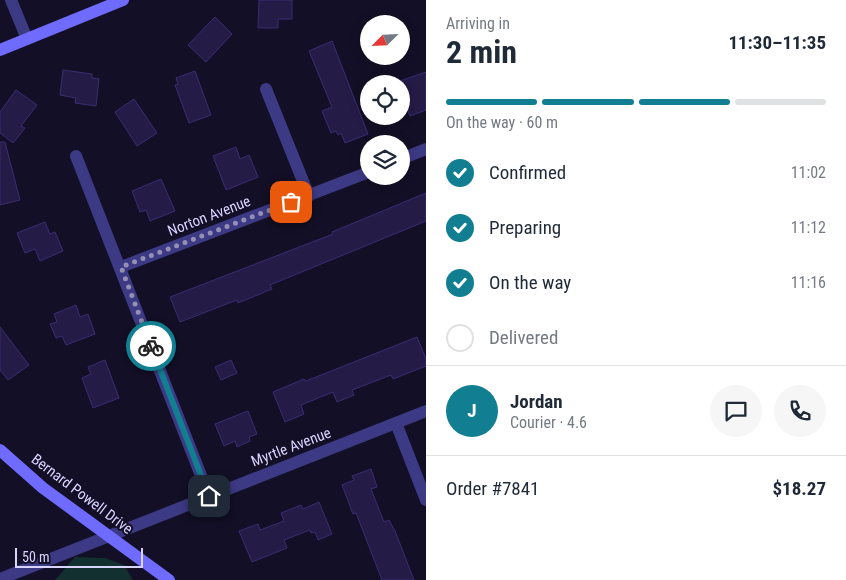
<!DOCTYPE html>
<meta charset="utf-8">
<style>
body{margin:0;font-family:"Roboto Condensed",sans-serif;background:#f6f6f7;color:#1f2937;height:100vh;display:flex;flex-direction:column;font-size:19px;white-space:nowrap}
*{box-sizing:border-box;margin:0}
p{font-size:16px;color:#747a83}
.icon{flex:none;width:28px;height:28px;fill:none;stroke:currentColor;stroke-width:2;stroke-linecap:round;stroke-linejoin:round}
.map{position:relative;flex:1;overflow:hidden}
.side{display:flex;flex-direction:column;background:#fff;width:420px}
.side>*{flex:none}
.needle{width:32px;rotate:246deg}
.fabs{position:absolute;left:360px;top:15px;display:grid;gap:10px}
.fabs a{display:grid;place-items:center;width:50px;height:50px;border-radius:50%;background:#fff;box-shadow:0 2px 12px #0003;font-size:25px}
.scale{position:absolute;left:15px;bottom:12px;width:128px;box-sizing:border-box;padding-left:5px;border:2px solid #d9d4ff;border-top:0;font-size:14px;line-height:18px;white-space:nowrap;color:#d9d4ff;-webkit-text-stroke:4px #130f26;paint-order:stroke}
.pin{position:absolute;display:grid;place-items:center;width:42px;height:42px;color:#fff;margin:-21px;border-radius:10px;box-shadow:0 2px 8px #0006}
.courier{position:absolute;display:grid;place-items:center;width:50px;height:50px;margin:-25px;border:4px solid #117e91;border-radius:50%;background:#fff;color:#222;box-shadow:0 1px 6px #0007}
.headline em{font-style:normal;font-weight:700}
.headline div{display:flex;flex-direction:column-reverse}
.headline{display:flex;align-items:center;justify-content:space-between;height:85px;padding:0 20px}
h1{font-size:32px;font-weight:700;line-height:38px}
.bar{display:grid;grid-template-columns:repeat(4,1fr);gap:8px 5px;align-content:center;height:60px;padding:0 20px}
.bar i{height:6px;border-radius:4px;background:#e0e1e3}
.bar .selected{background:#117e91}
.bar p{grid-column:span 4}
.line{display:flex;align-items:center;gap:12px;padding:0 20px;border-top:1px solid #e0e1e3}
.line div{flex:1}
.round{display:grid;place-items:center;flex:none;width:52px;height:52px;border-radius:26px;background:#f6f6f7}
ol{padding:0 20px;list-style:none}
li{display:flex;align-items:center;gap:15px;height:55px}
li p{margin-inline-start:auto}
li .icon{padding:5px;border-radius:50%;background:#117e91;color:#fff;stroke-width:4}
li:last-child{color:#747a83}
li i{width:28px;height:28px;border:2px solid #e0e1e3;border-radius:50%}
main{display:flex;flex:1;min-height:0}
.map>svg:first-child{display:block}
</style>
<main>
<div class="map">
<svg width="426" height="580" viewBox="0 0 426 580">
<rect width="100%" height="100%" fill="#130f26"/>
<path fill="#12302f" d="M75,557l30,1 19,7 9,15h-78z"/>
<path fill="#241b47" stroke="#3b2d73" d="M259,0h33v19h-14v9h-20z
M215,17l17,17 -26,28 -18,-17z
M332,41l36,93 -23,9 -4,-10 -3,2 -2,-4 -5,2 -9,-22 10,-4 -23,-56z
M63,70l29,4v4l7,1 -3,27 -21,-3 1,-5 -16,-3z
M195,71l16,44 -22,8 -14,-38 3,-1 -2,-6z
M426,72v38l-16,6 -9,-23v-9l-4,-2z
M16,90l21,15 -16,21 4,2 -12,15 -13,-10v-21z
M134,99l23,34 -20,13 -22,-34z
M0,142h5l15,58 -20,5z
M236,147l4,12 9,-4 9,22 -32,13 -13,-34z
M161,179l14,32 -25,10 -4,-11 -6,2 -8,-21z
M426,193v28l-156,64 2,4 -34,14 -1,-3 -57,22 -10,-25 163,-63 -1,-2z
M45,222l5,12 5,-2 8,19 -23,10 -5,-12 -10,4 -8,-20z
M76,305l4,12 8,-3 7,20 -29,11 -4,-9 -6,2 -6,-14 7,-2 -3,-8z
M0,327l29,38 -21,15 -8,-10z
M417,337l9,22v7l-33,13 -2,-4 -39,15 2,5 -17,7 -4,-10 -32,13 3,9 -19,8 -12,-30 31,-13 2,2z
M105,360l14,38 -26,10 -11,-30 9,-4 -3,-7z
M231,360l6,13 -16,7 -6,-13z
M248,411l9,23 -8,3 1,4 -13,6 -2,-6 -11,5 -9,-22z
M371,469l6,18 -6,2 13,33 5,-2 6,11 19,49h-32l-26,-67 -3,1 -11,-29 12,-5 -2,-4z
M319,502l13,32 -14,6 -3,-8 -4,1 -1,-3 -26,10 3,8 -35,14 -13,-31 19,-7 2,6 24,-9 -3,-8 20,-8 2,4z"/>
<g fill="none" stroke-linecap="round" stroke-linejoin="round">
<path stroke="#3d3a85" stroke-width="12" d="M11,0l16,39
M266,89l43,107
M76,156l133,340
M401,159l25,-10
M121,267l248,-95
M396,423l30,77
M0,579l426,-168"/>
<path stroke="#6f6bff" stroke-width="12" d="M0,50l123,-50
M0,450l43,38 126,92"/>
</g>
<g fill="none" stroke-linecap="round" stroke-linejoin="round">
<path stroke="#948fb3" stroke-width="5" stroke-dasharray="0 9" d="M151,346l-30,-79 170,-65"/>
<path stroke="#117e91" stroke-width="6" d="M151,346l58,150"/>
</g>
<g text-anchor="middle" stroke-width="4" stroke-linejoin="round" paint-order="stroke">
<g font-size="15" fill="#d9d4ff" stroke="#130f26">
<text transform="translate(209 216) rotate(-21)" y="5">Norton Avenue</text>
<text transform="translate(291 447) rotate(-21)" y="5">Myrtle Avenue</text>
<text transform="translate(82 494) rotate(37)" y="5">Bernard Powell Drive</text>
</g>
</g>
</svg>
<div class="fabs">
<a><svg class="needle" viewBox="-14 -14 28 28"><path d="M0-13l5 13h-10z" fill="#e53935"/><path d="M0 13l5-13h-10z" fill="#747a83"/></svg></a>
<a><svg class="icon" aria-label="locate" viewBox="0 0 24 24"><circle cx="12" cy="12" r="6"/><path d="M12 2v4M12 18v4M2 12h4M18 12h4"/></svg></a>
<a><svg class="icon" aria-label="layers" viewBox="0 0 24 24"><path d="M12 4l9 5-9 5-9-5zM3 14l9 5 9-5"/></svg></a>
</div>
<div class="scale">50 m</div>
<div class="pin" style="left:291px;top:202px;background:#ea580c"><svg class="icon" aria-label="bag" viewBox="0 0 24 24"><path d="M5 8h14l-1 12H6zM9 8a3 3 0 0 1 6 0"/></svg></div>
<div class="pin" style="left:209px;top:496px;background:#1f2937"><svg class="icon" aria-label="home" viewBox="0 0 24 24"><path d="M3 11l9-7 9 7M6 9v11h12V9"/></svg></div>
<div class="courier" style="left:151px;top:346px"><svg class="icon" aria-label="bike" viewBox="0 0 24 24"><circle cx="6" cy="16" r="4"/><circle cx="18" cy="16" r="4"/><path d="M6 16l4-8h5l3 8M10 8l3 8H6M13 5h3"/></svg></div>
</div>
<section class="side">
<div class="headline"><div><h1>2 min</h1><p>Arriving in</p></div><em>11:30–11:35</em></div>
<div class="bar"><i class="selected"></i><i class="selected"></i><i class="selected"></i><i></i><p>On the way · 60 m</p></div>
<ol>
<li><svg class="icon" aria-label="check" viewBox="0 0 24 24"><path d="M5 12l5 5 9-10"/></svg>Confirmed<p>11:02</p></li>
<li><svg class="icon" aria-label="check" viewBox="0 0 24 24"><path d="M5 12l5 5 9-10"/></svg>Preparing<p>11:12</p></li>
<li><svg class="icon" aria-label="check" viewBox="0 0 24 24"><path d="M5 12l5 5 9-10"/></svg>On the way<p>11:16</p></li>
<li><i></i>Delivered</li>
</ol>
<div class="line" style="height:90px"><b class="round" style="background:#117e91;color:#fff">J</b><div><b>Jordan</b><p>Courier · 4.6</p></div><a class="round"><svg class="icon" aria-label="chat" viewBox="0 0 24 24"><path d="M4 5h16v11H9l-5 4z"/></svg></a><a class="round"><svg class="icon" aria-label="phone" viewBox="0 0 24 24"><path d="M5 4h4l2 5-3 2q2 4 5 5l2-3 5 2v4C11 20 4 13 5 4z"/></svg></a></div>
<div class="line" style="height:65px"><div>Order #7841</div><b>$18.27</b></div>
</section>
</main>
